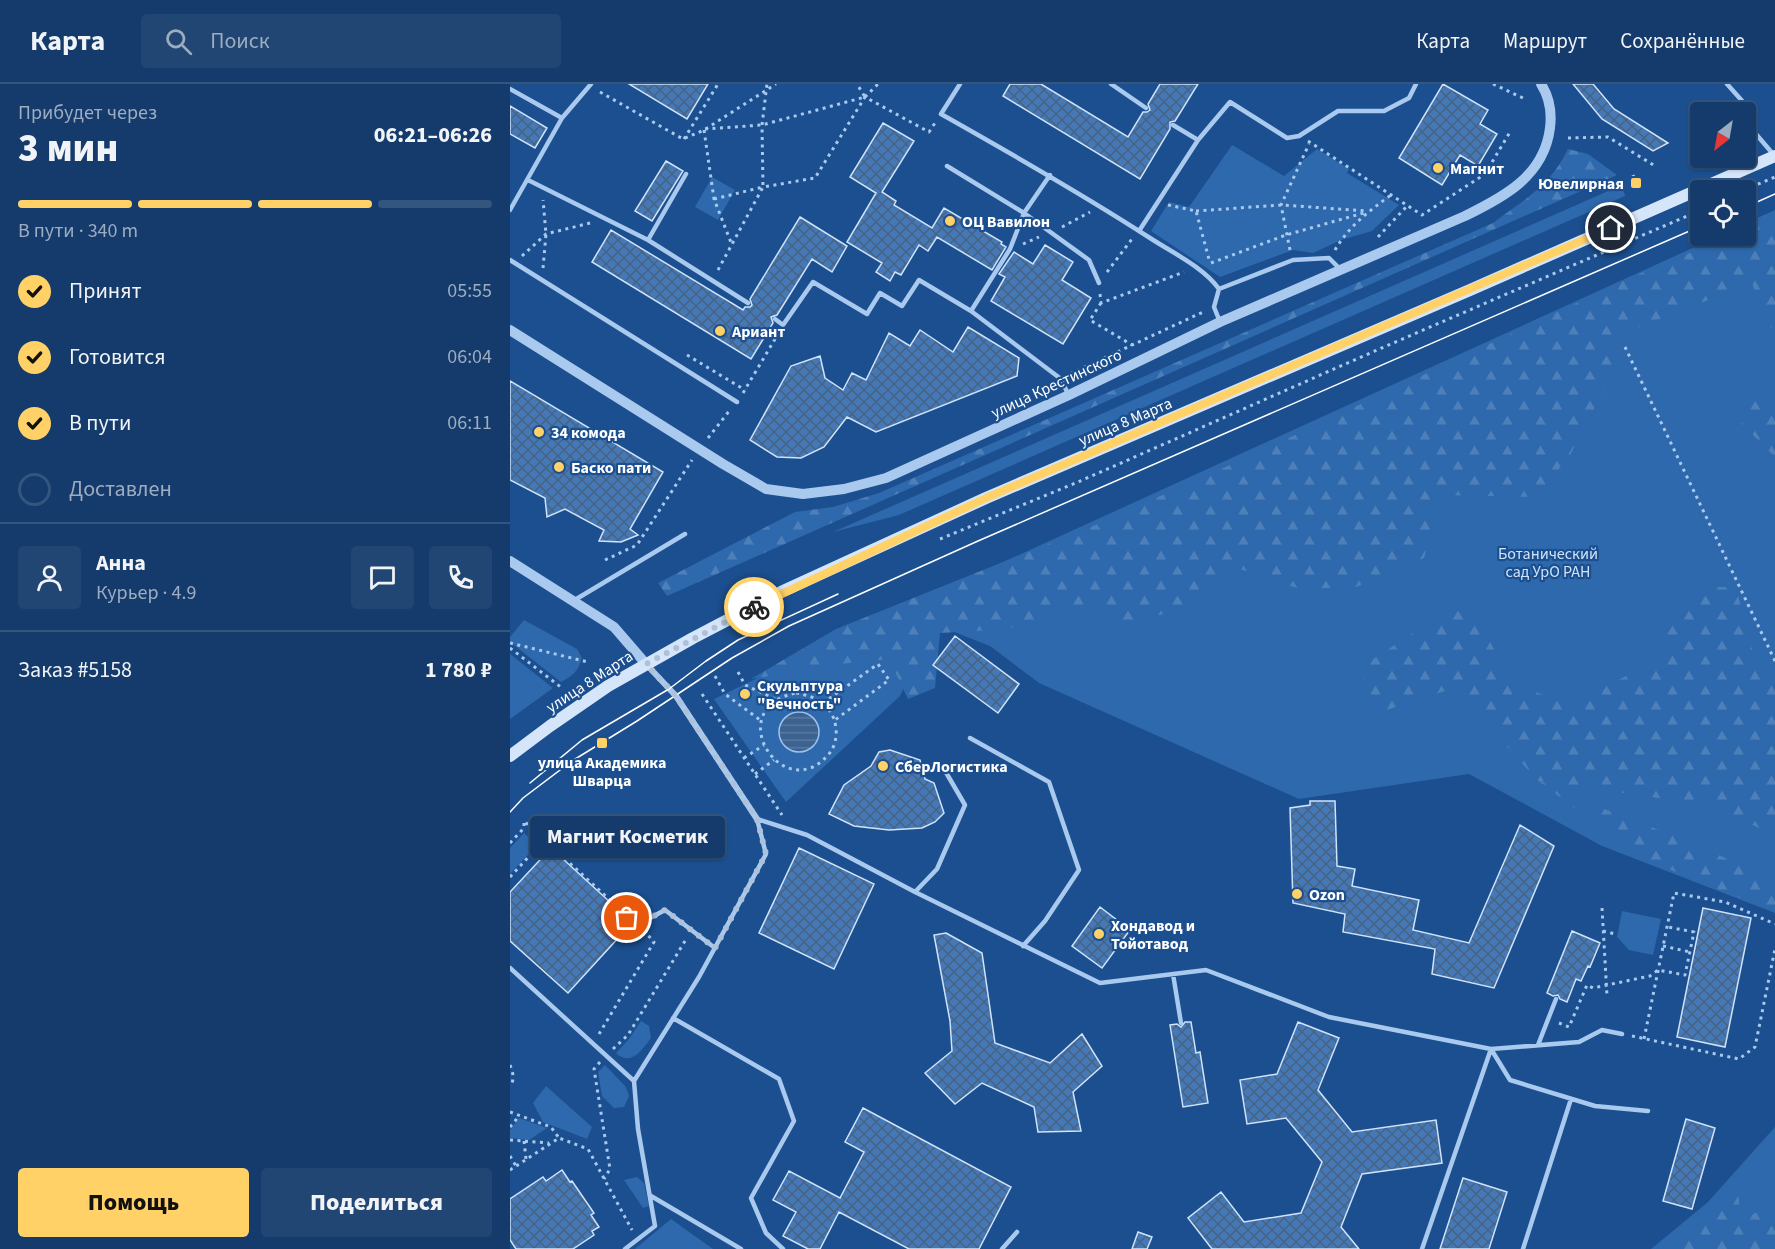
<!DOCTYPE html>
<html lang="ru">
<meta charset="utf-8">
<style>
body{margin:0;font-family:"Source Sans 3",sans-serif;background:#214673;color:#f1f3f6;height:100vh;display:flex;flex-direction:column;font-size:22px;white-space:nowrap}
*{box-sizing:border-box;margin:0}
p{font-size:20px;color:#9dadc1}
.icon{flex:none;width:33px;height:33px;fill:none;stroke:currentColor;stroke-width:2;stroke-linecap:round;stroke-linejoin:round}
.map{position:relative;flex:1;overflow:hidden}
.panel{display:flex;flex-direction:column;background:#143b6b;width:510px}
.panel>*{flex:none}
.needle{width:39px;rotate:211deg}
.tools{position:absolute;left:1180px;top:18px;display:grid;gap:12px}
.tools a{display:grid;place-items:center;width:66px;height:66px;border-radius:6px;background:#143b6b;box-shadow:0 2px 4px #0004,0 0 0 2px #33557e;font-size:30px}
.pin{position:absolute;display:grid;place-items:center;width:51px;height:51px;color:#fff;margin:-26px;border:3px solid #fff;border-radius:50%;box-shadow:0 2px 6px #0007}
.courier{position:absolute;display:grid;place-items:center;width:60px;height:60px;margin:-30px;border:4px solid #ffd166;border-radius:50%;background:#fff;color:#222;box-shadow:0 2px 8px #0007}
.bubble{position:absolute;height:42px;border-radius:6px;background:#143b6b;box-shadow:0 2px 4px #0004,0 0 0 2px #33557e;font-size:20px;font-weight:800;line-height:42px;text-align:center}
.headline em{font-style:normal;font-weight:800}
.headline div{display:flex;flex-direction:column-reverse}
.headline{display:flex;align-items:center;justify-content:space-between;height:102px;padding:0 18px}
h1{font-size:39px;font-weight:800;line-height:45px}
.bar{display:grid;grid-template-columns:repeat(4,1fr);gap:9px 6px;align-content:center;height:72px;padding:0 18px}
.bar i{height:8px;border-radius:4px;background:#33557e}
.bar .active{background:#ffd166}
.bar p{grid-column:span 4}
.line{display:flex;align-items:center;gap:15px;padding:0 18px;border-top:2px solid #33557e}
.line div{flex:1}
.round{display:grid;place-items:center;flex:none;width:63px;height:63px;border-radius:6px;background:#214673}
ol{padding:0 18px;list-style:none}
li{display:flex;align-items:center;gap:18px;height:66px}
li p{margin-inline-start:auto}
li .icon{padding:6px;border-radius:50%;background:#ffd166;color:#111;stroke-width:4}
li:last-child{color:#9dadc1}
li i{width:33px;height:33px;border:3px solid #33557e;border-radius:50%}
.button{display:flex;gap:12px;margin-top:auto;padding:12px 18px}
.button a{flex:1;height:69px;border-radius:6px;background:#ffd166;color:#111;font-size:24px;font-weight:800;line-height:69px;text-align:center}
.button a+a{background:#214673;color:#f1f3f6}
header{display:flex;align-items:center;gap:36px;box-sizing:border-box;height:84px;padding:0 30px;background:#143b6b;border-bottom:2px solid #33557e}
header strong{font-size:28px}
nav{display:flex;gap:33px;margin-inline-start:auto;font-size:21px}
.search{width:420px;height:54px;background:#214673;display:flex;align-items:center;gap:15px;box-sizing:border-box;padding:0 21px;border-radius:6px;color:#9dadc1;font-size:22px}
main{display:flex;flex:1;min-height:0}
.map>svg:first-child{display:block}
</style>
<header>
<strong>Карта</strong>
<div class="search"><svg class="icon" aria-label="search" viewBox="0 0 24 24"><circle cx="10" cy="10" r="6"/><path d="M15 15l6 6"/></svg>Поиск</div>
<nav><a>Карта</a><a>Маршрут</a><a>Сохранённые</a></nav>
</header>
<main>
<section class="panel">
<div class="headline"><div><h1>3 мин</h1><p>Прибудет через</p></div><em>06:21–06:26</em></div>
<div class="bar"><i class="active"></i><i class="active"></i><i class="active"></i><i></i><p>В пути · 340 m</p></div>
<ol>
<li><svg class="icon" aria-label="check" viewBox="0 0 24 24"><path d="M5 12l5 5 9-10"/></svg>Принят<p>05:55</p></li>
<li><svg class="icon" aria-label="check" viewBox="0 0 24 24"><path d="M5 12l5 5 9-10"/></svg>Готовится<p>06:04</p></li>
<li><svg class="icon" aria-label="check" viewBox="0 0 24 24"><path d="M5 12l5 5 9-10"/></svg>В пути<p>06:11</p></li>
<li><i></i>Доставлен</li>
</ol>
<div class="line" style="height:108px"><a class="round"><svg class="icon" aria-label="person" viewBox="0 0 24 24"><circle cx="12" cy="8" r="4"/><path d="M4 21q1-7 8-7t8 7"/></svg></a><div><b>Анна</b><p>Курьер · 4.9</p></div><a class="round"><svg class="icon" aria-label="chat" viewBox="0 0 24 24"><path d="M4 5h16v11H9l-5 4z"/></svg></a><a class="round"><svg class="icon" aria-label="phone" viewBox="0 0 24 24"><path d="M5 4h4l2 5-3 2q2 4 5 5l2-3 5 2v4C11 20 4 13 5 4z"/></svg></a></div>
<div class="line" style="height:78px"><div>Заказ #5158</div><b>1 780 ₽</b></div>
<div class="button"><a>Помощь</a><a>Поделиться</a></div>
</section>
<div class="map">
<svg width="1265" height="1165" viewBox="0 0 1265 1165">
<defs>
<pattern id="forest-firs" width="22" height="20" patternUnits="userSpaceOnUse" patternTransform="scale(1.5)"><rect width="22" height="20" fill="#2e69ad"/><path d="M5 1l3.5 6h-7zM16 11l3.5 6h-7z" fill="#4d80b9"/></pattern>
<pattern id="water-rules" width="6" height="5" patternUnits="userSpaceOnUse" patternTransform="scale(1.5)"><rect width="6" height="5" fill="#3c6290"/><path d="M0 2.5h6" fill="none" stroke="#597aa1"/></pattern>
<pattern id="building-cross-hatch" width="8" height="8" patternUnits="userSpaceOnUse" patternTransform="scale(1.5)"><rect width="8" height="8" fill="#4478b7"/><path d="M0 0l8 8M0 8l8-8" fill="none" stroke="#486282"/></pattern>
</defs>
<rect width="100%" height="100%" fill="#1b4f8f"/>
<path fill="#2e69ad" d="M722,61l52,31 33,-27 32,20 -2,4 52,32 -27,26 -31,9 -28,13 -20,-3 -73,27 -69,-46 18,-29 20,5z
M202,93l23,13 -17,30 -23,-13z
M1112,101l3,11 -726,319 -66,17z
M1265,126v703l-173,-67 -133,-72 -170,25 -260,-116 -49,-37 -56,-22 -34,72 -114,106 -72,-103 197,-95 808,-368h27v-13z
M14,536l53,29 5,9c-4,13 -9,18 -21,24l-51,-40v-5z
M0,570l43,34 -43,31z
M14,749l13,12 -27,29v-26z
M1112,827l39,8 -8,36 -24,-5 -12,-13z
M131,937l8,5 2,12c-9,12 -20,29 -35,15l13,-14z
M95,981l21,22 3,9 -5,11 -10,1 -12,-12 -4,-24z
M36,1002l46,41 -5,12 -44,-17 -10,-19z
M9,1034l28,10 -18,12 -19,-2v-8z
M1265,1043v122h-124l57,-47z
M127,1093l7,6 5,23 -6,2 -19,-28z
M161,1135l42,30h-78z"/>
<path fill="url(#forest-firs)" d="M1058,65l20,5 29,21 -950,421 -9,-13 137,-71 38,-5 46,-14 614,-270c31,-23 58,-38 75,-74z
M1265,133v107l-6,5 -17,-46 -131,51 -13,48 -39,75 -34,40 -93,-2 -18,63 -68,29 -56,2 -60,-20 -56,39 -62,18 -31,-24 -84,27 -67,4 -5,55 -27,11 -19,-40 -50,5 -88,15 85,-50 257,-103 155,-69 384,-180 99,-41h15v-7z
M1248,312l17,16v45l-33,-33z
M1195,502l31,2 18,69 21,33v145l-67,-30 -168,-24c77,38 162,58 235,104v27l-131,-53 -107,-79 -83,-92 -83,27 -10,-48 72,-47 38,-14 41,77 55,21 91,-43 14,-43z
M1227,1101l4,34 34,-14v44h-111z"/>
<path fill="url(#water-rules)" stroke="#9cc4f0" stroke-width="1.5" d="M269 648a20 20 0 1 1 40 0a20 20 0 1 1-40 0Z"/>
<path fill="url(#building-cross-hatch)" stroke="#cfe3fa" stroke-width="1.5" d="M119,0h79l-21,35z
M500,0h31l87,53 15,-25h4l3,-2 -2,-6 12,-20h38l-23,37 -5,1v7l-30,50 -137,-83z
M933,0l45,26 -8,14 17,10 -19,32 -18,-11 -18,30 -43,-27z
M1063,0h20l21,25 54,34 -15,8 -51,-32z
M0,22l37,22 -12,20 -25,-14z
M373,39l31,18 -32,51 14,9 -2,4 38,23 12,-20 58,34 -1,2 5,3 -14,23 -55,-33 -9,14 -9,-6 -18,30 -6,-3 -5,9 -14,-9 6,-9 -35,-21 29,-49 -26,-16z
M156,77l17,10 -31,50 -17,-10z
M290,133l47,29 -15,26 -20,-13 -35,56 -6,2 2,6 -22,36 -159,-97 19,-32 132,80 2,-3h5l2,-2 -2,-6z
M535,161l28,17 -11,18 29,18 -28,46 -72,-43 14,-24 -6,-3 15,-22 19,12z
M458,243l51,31 -2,18 -141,56 -29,-15 -23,30 -23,11 -24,-1 -27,-17 41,-74 29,-10 5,22 18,12 9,-17 14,7 23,-47 21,13 10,-16 33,22z
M0,297l153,91 -33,57 8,6 -17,7 -22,-1 5,-11 -39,-21 -18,8 -2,-19 -35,-18z
M445,552l64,48 -21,29 -65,-48z
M380,666l30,10 5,19 9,4 10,30 -9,9 -13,6 -33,2 -35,-4 -25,-12 15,-29 27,-19 8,-14z
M800,717h25l2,65 18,3 -3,17 67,14 -6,30 56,13 51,-118 34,21 -60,142 -62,-14 3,-25 -92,-17 2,-18 -52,-11 -3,-95 20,-3z
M41,764l73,67 -1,5 7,5 -62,68 -58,-52v-49z
M289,764l75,36 -40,85 -75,-36z
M590,823l30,23 -28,38 -30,-22z
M1193,824l48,10 -26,129 -48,-10z
M1062,847l28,12 -10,24 -2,-1 -7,15 -5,-2 -9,23 -7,-3 -2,-4 -5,1 -6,-3z
M436,849l36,20 13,90 55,20 32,-29 20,32 -29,26 8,39 -43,1 -4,-25 -52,-24 -27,21 -30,-31 27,-22 -2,-30 -16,-86z
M675,938h6l5,31 4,-1 8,51 -25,4 -13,-82 7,-1 4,3z
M788,938l41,16 -21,52 34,42 84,-12 6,43 -80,11 -21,53 18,22h-147l-24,-31 33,-26 23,30 57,-9 21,-51 -36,-44 -39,6 -7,-44 37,-6z
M353,1024l148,79 -32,62h-70l-70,-37 -19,37h-12l-25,-13 13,-24 -23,-12 16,-29 51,27 24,-46 -19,-10z
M1176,1035l29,9 -23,81 -29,-8z
M52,1086l8,12 2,-1 22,32 -3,2 8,12 -7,4 2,4 -21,14h-57l-6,-9v-41l33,-22 3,4z
M953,1094l44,14 -18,57h-49z
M628,1148l14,5 -5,12h-15z"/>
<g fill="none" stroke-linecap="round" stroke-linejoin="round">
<path stroke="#a9c9ee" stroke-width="3" stroke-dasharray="3 4.5" stroke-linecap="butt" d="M983,0l32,15
M90,8l83,47 21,-9 72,-46
M355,13l13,-13
M195,45l57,-4 103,-28 -8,-13
M194,46l10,69 18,46
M1058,54l40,-1 47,29
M174,55l34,-55
M798,57l114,74 63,-41 25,-42
M1123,91l3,8
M1234,106l31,-13
M204,115l49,-12 -1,-62 5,-41
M658,121l28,6 14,52
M686,127l85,-6 87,6
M552,143l28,-15
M868,153l29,-31
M513,160l16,-7
M780,166l-9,-45 28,-61
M825,166c14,-24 34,-39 56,-55
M12,172l24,-22 44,-11
M701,179l75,-28 81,-23
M33,184l3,-34 -3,-34
M208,186l45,-83 52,-9 50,-81 64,35 6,-9
M597,188l25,-33
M590,210l1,9 83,-31
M591,219l-11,17 42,25
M1115,263l150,314
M177,271l58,35
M560,290l133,-62
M233,309l35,-59
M198,354l22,-28
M430,455l138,-57 299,-132 324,-140
M95,476l32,-15 55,-85
M0,559l78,19
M0,564l52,40
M228,588l7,13 30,14
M205,592l10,18 35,26
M286,609c21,3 38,14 40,36 1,9 -2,20 -8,26 -45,52 -108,-47 -32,-62z
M192,610l80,121
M313,619l55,-39 11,16 -54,40
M234,674l20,-13
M245,690l19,-14
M0,759l14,-15v-7l98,90
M0,793l34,-37
M1092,824l5,88
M1093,847l12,3
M1153,862l27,6
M1049,939l10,4 18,-42 6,3 57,-12 8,-6 27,5 9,-43 -26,-5
M89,950l55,-92 -8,-9
M1122,952l107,23 16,-12 20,-98
M1134,955l30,-146 51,9 50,22
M103,965l15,-14 57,-94
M90,978l-6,7 16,100 -6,10
M0,981c3,7 5,15 0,21
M0,1028l41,15 8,11
M0,1043l9,-11
M0,1056l39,3
M14,1057l2,18
M0,1072l6,10
M0,1086l49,-32 29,11 44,81"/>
<path stroke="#a9c9ee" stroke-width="4.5" d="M450,0l-19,30c71,40 141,80 209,124 23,15 53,29 69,51l-5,18 6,15
M601,0l35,24
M1217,0l17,19 6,24 23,27
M0,5l52,29 -52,92
M52,34l29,-34
M688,56l32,-38 57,36 12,-2 39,-25h46l25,-13 7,-14
M437,82l77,47 65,47 10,23
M18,96l120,60 100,63
M629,147l59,-91 -25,-15
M138,156l38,-66
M0,176l227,142
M709,205l74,-29 36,-2 12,12
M461,227l90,68 7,15
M265,235l8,6 30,-43 54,32 13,-21 22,13 17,-26 52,31 39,-62 14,-36 26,-38
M63,517l112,-67
M460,654l79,44 30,88 -34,51 -22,25
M247,735l50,16 108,57 185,91 106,-13 123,47 162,32 88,-7 23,-12 20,4
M405,808l22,-23 28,-64 -21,-36
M117,834l10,7 28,-15 50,38
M0,884l124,113
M663,890l8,49
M163,934l106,61 15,42 -43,77 15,35 17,16
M1028,961l18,-46
M981,965l19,31 85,26 53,5
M141,1112l90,53
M115,1165l30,-23 -17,-97 -4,-48 65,-104 67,-123 -9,-35
M492,1165l15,-17
M912,1165l69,-200
M1013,1165l48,-150"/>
<path stroke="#a9c9ee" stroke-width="6" d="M136,580l30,32 81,123"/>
<path stroke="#a9c9ee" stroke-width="10" d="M0,246l213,134 43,25 37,5 41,-5 42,-11 183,-83 151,-73 245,-106c39,-19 79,-40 85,-88 2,-16 0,-30 -9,-44
M0,477l104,66 32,37"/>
<path stroke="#d6e6fa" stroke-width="12" d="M0,672l40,-30 58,-40 85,-48 88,-46 205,-94 484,-208 305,-134"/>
<path stroke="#fff" stroke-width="1.5" d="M1236,123l29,-13
M20,699l52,-43 87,-51 37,-28 32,-21 100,-46
M0,728l13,-14 49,-37 65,-40 95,-63 57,-32 189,-85 723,-315"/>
</g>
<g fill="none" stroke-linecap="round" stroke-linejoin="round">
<path stroke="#afc1d8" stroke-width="6" stroke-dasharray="0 10.8" d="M117,834l10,7 28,-15 50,38 51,-94 -9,-35 -81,-123 -30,-32 108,-57"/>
<path stroke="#ffd166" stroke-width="8" d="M244,523l232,-109 625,-270"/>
</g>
<g fill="#ffd166" stroke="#1b4f8f" stroke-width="2">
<circle cx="928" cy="84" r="6"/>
<rect x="1120" y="93" width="12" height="12" rx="3"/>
<circle cx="440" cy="137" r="6"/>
<circle cx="210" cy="247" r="6"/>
<circle cx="29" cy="348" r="6"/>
<circle cx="49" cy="383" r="6"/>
<circle cx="235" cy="610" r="6"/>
<rect x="86" y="653" width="12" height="12" rx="3"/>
<circle cx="373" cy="682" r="6"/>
<circle cx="787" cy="810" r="6"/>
<circle cx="589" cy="850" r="6"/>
</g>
<g text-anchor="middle" stroke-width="4.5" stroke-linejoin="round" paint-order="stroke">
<g font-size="16" font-weight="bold" fill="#fff" stroke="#1b4f8f" text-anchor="start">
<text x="940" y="90">Магнит</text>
<text x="1114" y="105" text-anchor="end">Ювелирная</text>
<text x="452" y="143">ОЦ Вавилон</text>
<text x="222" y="253">Ариант</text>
<text x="41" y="354">34 комода</text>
<text x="61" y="389">Баско пати</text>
<text x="247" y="607">Скульптура<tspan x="247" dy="18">"Вечность"</tspan></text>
<text x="92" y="684" text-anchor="middle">улица Академика<tspan x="92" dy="18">Шварца</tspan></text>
<text x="385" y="688">СберЛогистика</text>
<text x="799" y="816">Ozon</text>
<text x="601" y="847">Хондавод и<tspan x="601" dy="18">Тойотавод</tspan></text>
</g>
<g font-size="16" fill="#fff" stroke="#1b4f8f">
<text transform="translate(546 299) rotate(-25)" y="6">улица Крестинского</text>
<text transform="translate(615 337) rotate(-23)" y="6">улица 8 Марта</text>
<text transform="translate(79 597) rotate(-33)" y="6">улица 8 Марта</text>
</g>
<g font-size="16" fill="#cfe3fa" stroke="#1b4f8f">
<text x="1038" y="475">Ботанический<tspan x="1038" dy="18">сад УрО РАН</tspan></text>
</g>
</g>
</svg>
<div class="tools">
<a><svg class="needle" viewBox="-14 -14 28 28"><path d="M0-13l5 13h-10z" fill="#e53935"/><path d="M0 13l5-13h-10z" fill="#9dadc1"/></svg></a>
<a><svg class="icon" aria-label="locate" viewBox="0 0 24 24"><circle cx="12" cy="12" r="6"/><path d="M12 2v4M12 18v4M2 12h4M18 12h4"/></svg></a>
</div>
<div class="pin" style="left:117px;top:834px;background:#ea580c"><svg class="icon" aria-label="bag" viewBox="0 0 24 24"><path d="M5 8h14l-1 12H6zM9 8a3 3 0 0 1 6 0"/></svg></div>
<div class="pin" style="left:1101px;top:144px;background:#1f2937"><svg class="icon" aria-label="home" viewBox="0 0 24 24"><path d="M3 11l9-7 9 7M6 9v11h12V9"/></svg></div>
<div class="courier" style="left:244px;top:523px"><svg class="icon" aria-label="bike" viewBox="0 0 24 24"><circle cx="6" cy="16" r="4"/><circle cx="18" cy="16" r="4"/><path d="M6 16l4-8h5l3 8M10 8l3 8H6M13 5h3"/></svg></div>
<div class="bubble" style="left:20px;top:732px;width:195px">Магнит Косметик</div>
</div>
</main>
